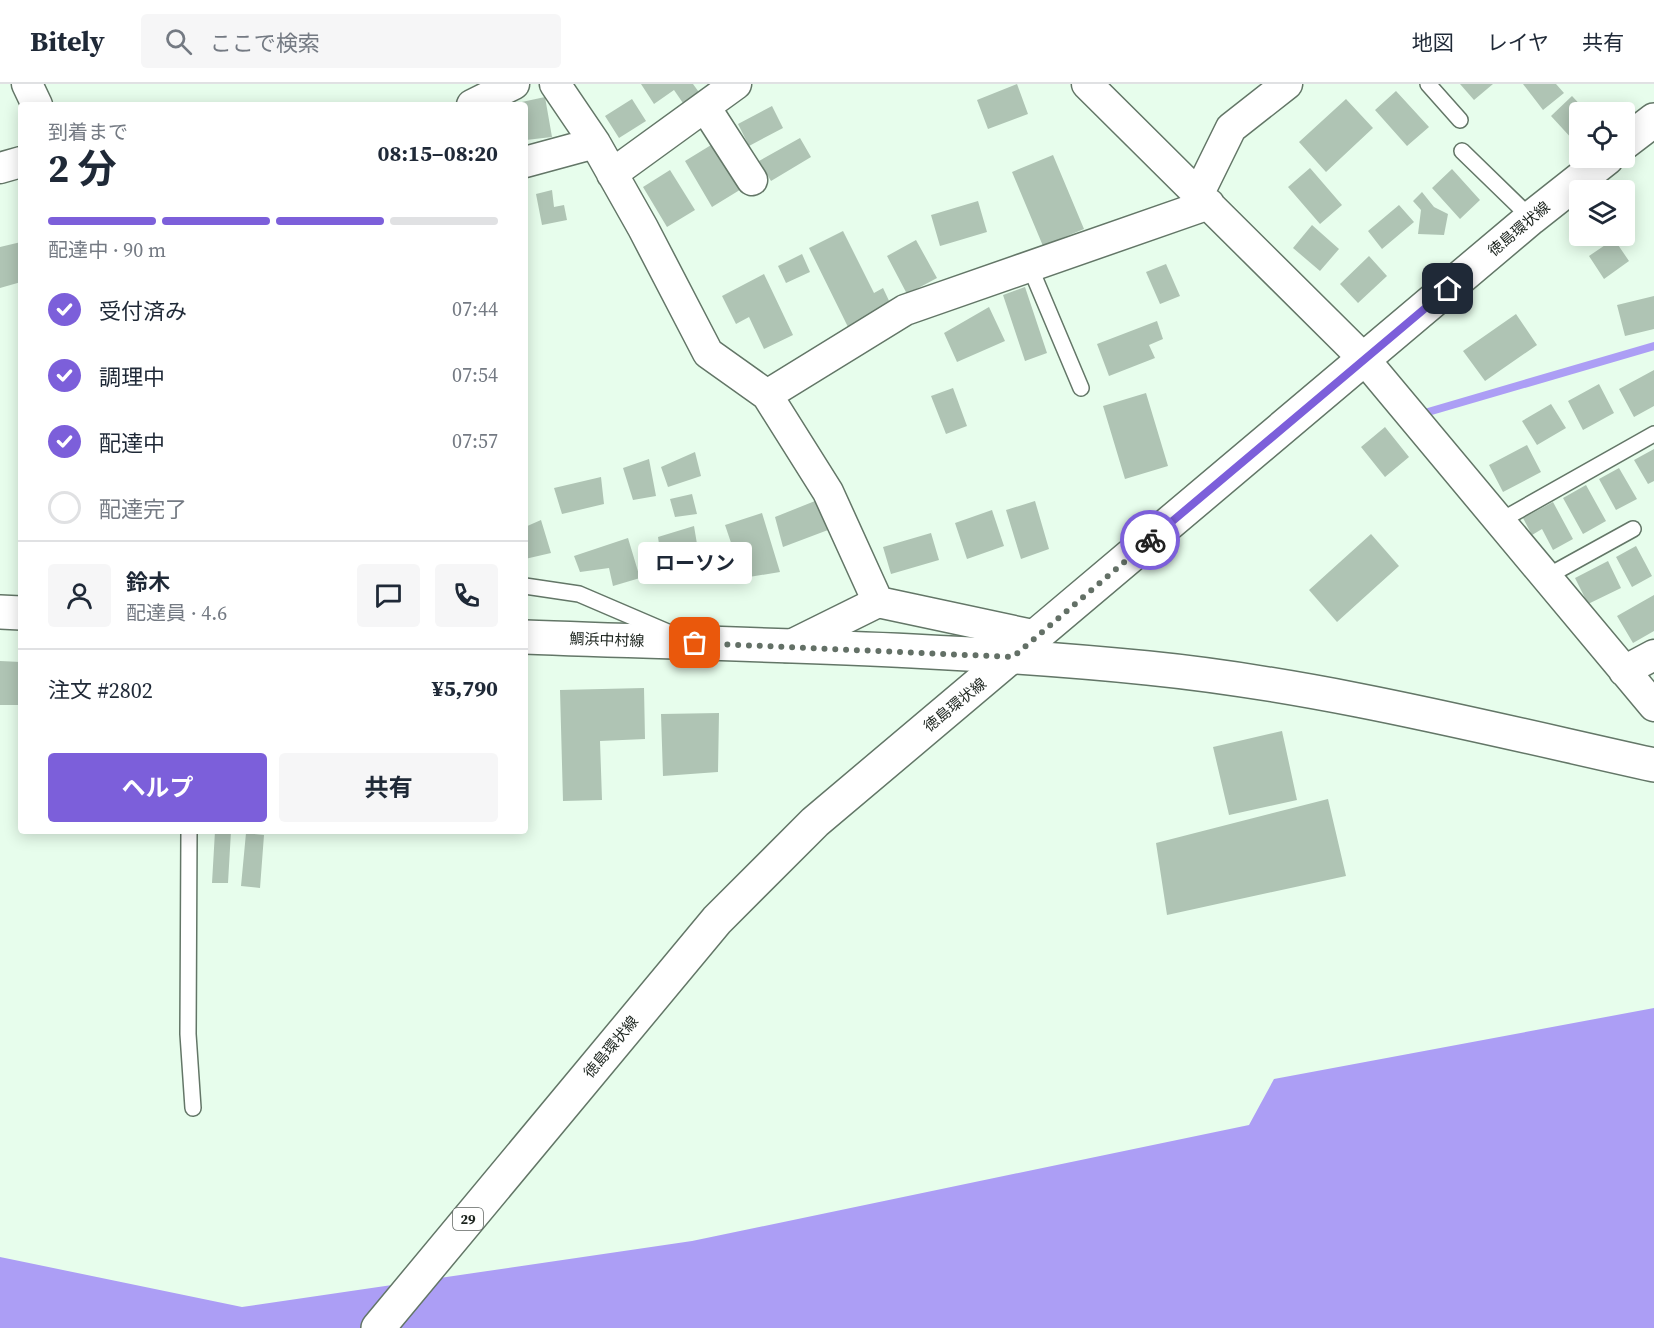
<!DOCTYPE html>
<html lang="ja">
<meta charset="utf-8">
<style>
body{margin:0;font-family:"Source Serif 4","Noto Sans JP",serif;background:#f6f6f7;color:#1f2937;height:100vh;display:flex;flex-direction:column;font-size:22px;white-space:nowrap}
*{box-sizing:border-box;margin:0}
p{font-size:20px;color:#747a83}
.icon{flex:none;width:33px;height:33px;fill:none;stroke:currentColor;stroke-width:2;stroke-linecap:round;stroke-linejoin:round}
.map{position:relative;flex:1;overflow:hidden}
.side{position:absolute;left:18px;top:18px;width:510px;height:732px;display:flex;flex-direction:column;background:#fff;border-radius:6px;box-shadow:0 3px 15px #0003}
.side>*{flex:none}
.buttons{position:absolute;left:1569px;top:18px;display:grid;gap:12px}
.buttons a{display:grid;place-items:center;width:66px;height:66px;border-radius:6px;background:#fff;box-shadow:0 3px 15px #0003;font-size:30px}
.pin{position:absolute;display:grid;place-items:center;width:51px;height:51px;color:#fff;margin:-26px;border-radius:12px;box-shadow:0 3px 9px #0006}
.courier{position:absolute;display:grid;place-items:center;width:60px;height:60px;margin:-30px;border:4px solid #7c5fda;border-radius:50%;background:#fff;color:#222;box-shadow:0 2px 8px #0007}
.bubble{position:absolute;height:42px;border-radius:6px;background:#fff;box-shadow:0 3px 15px #0003;font-size:20px;font-weight:700;line-height:42px;text-align:center}
.headline em{font-style:normal;font-weight:700}
.headline div{display:flex;flex-direction:column-reverse}
.headline{display:flex;align-items:center;justify-content:space-between;height:102px;padding:0 30px}
h1{font-size:39px;font-weight:700;line-height:45px}
.bar{display:grid;grid-template-columns:repeat(4,1fr);gap:9px 6px;align-content:center;height:72px;padding:0 30px}
.bar i{height:8px;border-radius:4px;background:#e0e1e3}
.bar .on{background:#7c5fda}
.bar p{grid-column:span 4}
.line{display:flex;align-items:center;gap:15px;padding:0 30px;border-top:2px solid #e0e1e3}
.line div{flex:1}
.round{display:grid;place-items:center;flex:none;width:63px;height:63px;border-radius:6px;background:#f6f6f7}
ol{padding:0 30px;list-style:none}
li{display:flex;align-items:center;gap:18px;height:66px}
li p{margin-inline-start:auto}
li .icon{padding:6px;border-radius:50%;background:#7c5fda;color:#fff;stroke-width:4}
li:last-child{color:#747a83}
li i{width:33px;height:33px;border:3px solid #e0e1e3;border-radius:50%}
.action{display:flex;gap:12px;margin-top:auto;padding:12px 30px}
.action a{flex:1;height:69px;border-radius:6px;background:#7c5fda;color:#fff;font-size:24px;font-weight:700;line-height:69px;text-align:center}
.action a+a{background:#f6f6f7;color:#1f2937}
header{display:flex;align-items:center;gap:36px;box-sizing:border-box;height:84px;padding:0 30px;background:#fff;border-bottom:2px solid #e0e1e3}
header strong{font-size:28px}
nav{display:flex;gap:33px;margin-inline-start:auto;font-size:21px}
.search{width:420px;height:54px;background:#f6f6f7;display:flex;align-items:center;gap:15px;box-sizing:border-box;padding:0 21px;border-radius:6px;color:#747a83;font-size:22px}
.map>svg:first-child{display:block}
</style>
<header>
<strong>Bitely</strong>
<div class="search"><svg class="icon" aria-label="search" viewBox="0 0 24 24"><circle cx="10" cy="10" r="6"/><path d="M15 15l6 6"/></svg>ここで検索</div>
<nav><a>地図</a><a>レイヤ</a><a>共有</a></nav>
</header>
<div class="map">
<svg width="1654" height="1244" viewBox="0 0 1654 1244">
<rect width="100%" height="100%" fill="#e7fdec"/>
<path fill="#ac9ef5" d="M1654,924v320h-1654v-71l242,50 450,-66 557,-116 25,-46z"/>
<g fill="none" stroke-linecap="round" stroke-linejoin="round">
<path stroke="#ac9ef5" stroke-width="8" d="M1428,328l226,-66"/>
</g>
<path fill="#afc4b4" d="M641,0h52l8,11 -16,11 -11,-16 -20,14z
M1017,0l11,30 -40,15 -11,-29z
M1460,0h33l-19,16z
M1523,0h33l8,9 -21,17z
M1396,7l33,36 -22,19 -32,-36z
M1572,12l15,16h-7v24l-6,5 -23,-25z
M545,13l7,40 -26,3 -1,-35h-7l-1,-2z
M632,15l14,22 -27,17 -14,-22z
M1346,15l27,29 -47,44 -27,-30z
M772,22l11,22 -34,18 -11,-22z
M800,54l11,19 -40,24 -12,-20z
M716,58l27,46 -31,19 -27,-46z
M1053,71l31,74 -41,17 -31,-74z
M1310,84l32,37 -22,19 -32,-37z
M1452,85l28,31 -20,19 -28,-31z
M670,86l25,40 -28,17 -24,-40z
M552,106l2,17 10,-2 3,15 -25,5 -6,-31z
M1422,108l12,15 14,7 -4,21 -26,-1 3,-24 -8,-9z
M978,117l9,31 -47,14 -9,-31z
M1399,121l15,17 -32,27 -14,-18z
M1312,141l27,24 -19,22 -27,-23z
M843,147l31,62 9,-5 8,17 -43,22 -39,-79z
M1614,155l15,22 -25,18 -15,-23z
M916,156l21,38 -30,16 -20,-38z
M21,158v40l-21,6v-41z
M802,170l8,18 -24,11 -8,-17z
M1369,172l18,20 -29,27 -18,-19z
M1166,180l14,32 -20,8 -14,-32z
M764,190l29,61 -29,14 -15,-32 -13,7 -14,-28z
M1025,203l22,66 -22,8 -22,-66z
M1654,212v33l-29,7 -8,-31z
M989,223l16,34 -48,21 -13,-29z
M1516,230l21,31 -52,36 -22,-30z
M1157,237l6,18 -14,6 6,13 -46,18 -12,-32z
M1654,286v36l-20,11 -15,-28z
M1599,300l15,29 -31,17 -15,-29z
M953,304l14,38 -21,8 -15,-38z
M1146,309l22,73 -43,13 -22,-73z
M1551,320l15,24 -29,17 -15,-24z
M1385,343l24,30 -24,20 -24,-30z
M1527,361l14,27 -38,20 -14,-27z
M1654,365v32l-6,3 -14,-24z
M695,368l6,24 -33,11 -7,-20z
M649,375l7,37 -23,4 -10,-32z
M1619,384l18,31 -21,11 -17,-31z
M601,393l3,27 -42,10 -8,-26z
M1586,401l20,36 -23,13 -20,-36z
M692,410l5,20 -22,3 -5,-18z
M815,417l13,29 -45,17 -8,-30z
M1035,417l14,48 -28,10 -15,-49z
M1553,418l20,37 -20,11 -11,-21 -10,6 -9,-17z
M992,426l12,36 -37,13 -12,-36z
M762,429l18,59 -37,6 -18,-53z
M541,436l10,33 -26,6v-32z
M694,442l5,30 -37,9 -4,-28z
M931,449l8,27 -48,14 -8,-27z
M1371,450l28,32 -62,56 -28,-32z
M628,454l12,40 -27,8 -4,-18 -29,4 -6,-16z
M1636,462l16,30 -20,11 -16,-30z
M1608,477l13,27 -33,16 -13,-26z
M1654,511v36l-21,12 -16,-27z
M0,577l21,1 -3,43h-18z
M644,604l1,51 -45,2 2,59 -39,1 -3,-111z
M719,629l-1,59 -55,4 -2,-62z
M1282,647l15,69 -68,15 -16,-68z
M1328,715l18,77 -179,39 -11,-72z
M215,747h16l-3,52h-16z
M246,749l18,2 -4,53 -19,-2z"/>
<g fill="none" stroke-linecap="round" stroke-linejoin="round">
<g stroke="#637667" stroke-width="18">
<path id="lane" d="M1428,0l32,36
M1462,67l69,67
M1030,183l51,121
M1500,437l154,-87
M1546,493l87,-48
M525,502l54,8 91,39
M189,747l-1,203 5,74"/>
</g>
<g stroke="#637667" stroke-width="33">
<path id="street" d="M27,0l10,21
M555,0l40,59 48,85 65,125 59,42 61,97 50,110 -91,45
M1087,0l278,276 289,346
M472,21l42,-21
M705,23l47,73
M525,78l70,-19
M0,84l21,-6
M612,90l124,-90
M1199,109l32,-65 56,-44
M767,311l138,-85 304,-106
M878,518l159,34
M1624,587l30,-16"/>
</g>
<g stroke="#637667" stroke-width="36">
<path id="secondary" d="M0,528l21,1
M525,553c207,8 417,10 623,31 170,17 339,60 506,97"/>
</g>
<g stroke="#637667" stroke-width="36">
<path id="primary" d="M1624,59l30,-23
M378,1244l339,-408 98,-98 716,-604 76,-60"/>
</g>
<use href="#lane" stroke="#fff" stroke-width="15"/>
<use href="#street" stroke="#fff" stroke-width="30"/>
<use href="#secondary" stroke="#fff" stroke-width="33"/>
<use href="#primary" stroke="#fff" stroke-width="33"/>
</g>
<g fill="none" stroke-linecap="round" stroke-linejoin="round">
<path stroke="#637066" stroke-width="6" stroke-dasharray="0 10.8" d="M695,559l318,14 137,-117"/>
<path stroke="#7c5fda" stroke-width="8" d="M1150,456l298,-251"/>
</g>
<g text-anchor="middle" stroke-width="4.5" stroke-linejoin="round" paint-order="stroke">
<rect fill="#fff" stroke="#606662" stroke-width="1.5" x="453" y="1124" width="30" height="22" rx="4.5"/>
<g font-size="14" font-weight="bold" fill="#1c241e">
<text x="468" y="1140">29</text>
</g>
<g font-size="15" fill="#1c241e" stroke="#fff">
<text transform="translate(1519 145) rotate(-40)" y="5">徳島環状線</text>
<text transform="translate(607 556) rotate(2)" y="5">鯛浜中村線</text>
<text transform="translate(955 621) rotate(-39)" y="5">徳島環状線</text>
<text transform="translate(611 963) rotate(-50)" y="5">徳島環状線</text>
</g>
</g>
</svg>
<div class="buttons">
<a><svg class="icon" aria-label="locate" viewBox="0 0 24 24"><circle cx="12" cy="12" r="6"/><path d="M12 2v4M12 18v4M2 12h4M18 12h4"/></svg></a>
<a><svg class="icon" aria-label="layers" viewBox="0 0 24 24"><path d="M12 4l9 5-9 5-9-5zM3 14l9 5 9-5"/></svg></a>
</div>
<div class="pin" style="left:695px;top:559px;background:#ea580c"><svg class="icon" aria-label="bag" viewBox="0 0 24 24"><path d="M5 8h14l-1 12H6zM9 8a3 3 0 0 1 6 0"/></svg></div>
<div class="pin" style="left:1448px;top:205px;background:#1f2937"><svg class="icon" aria-label="home" viewBox="0 0 24 24"><path d="M3 11l9-7 9 7M6 9v11h12V9"/></svg></div>
<div class="courier" style="left:1150px;top:456px"><svg class="icon" aria-label="bike" viewBox="0 0 24 24"><circle cx="6" cy="16" r="4"/><circle cx="18" cy="16" r="4"/><path d="M6 16l4-8h5l3 8M10 8l3 8H6M13 5h3"/></svg></div>
<div class="bubble" style="left:638px;top:458px;width:114px">ローソン</div>
<section class="side">
<div class="headline"><div><h1>2 分</h1><p>到着まで</p></div><em>08:15–08:20</em></div>
<div class="bar"><i class="on"></i><i class="on"></i><i class="on"></i><i></i><p>配達中 · 90 m</p></div>
<ol>
<li><svg class="icon" aria-label="check" viewBox="0 0 24 24"><path d="M5 12l5 5 9-10"/></svg>受付済み<p>07:44</p></li>
<li><svg class="icon" aria-label="check" viewBox="0 0 24 24"><path d="M5 12l5 5 9-10"/></svg>調理中<p>07:54</p></li>
<li><svg class="icon" aria-label="check" viewBox="0 0 24 24"><path d="M5 12l5 5 9-10"/></svg>配達中<p>07:57</p></li>
<li><i></i>配達完了</li>
</ol>
<div class="line" style="height:108px"><a class="round"><svg class="icon" aria-label="person" viewBox="0 0 24 24"><circle cx="12" cy="8" r="4"/><path d="M4 21q1-7 8-7t8 7"/></svg></a><div><b>鈴木</b><p>配達員 · 4.6</p></div><a class="round"><svg class="icon" aria-label="chat" viewBox="0 0 24 24"><path d="M4 5h16v11H9l-5 4z"/></svg></a><a class="round"><svg class="icon" aria-label="phone" viewBox="0 0 24 24"><path d="M5 4h4l2 5-3 2q2 4 5 5l2-3 5 2v4C11 20 4 13 5 4z"/></svg></a></div>
<div class="line" style="height:78px"><div>注文 #2802</div><b>¥5,790</b></div>
<div class="action"><a>ヘルプ</a><a>共有</a></div>
</section>
</div>
